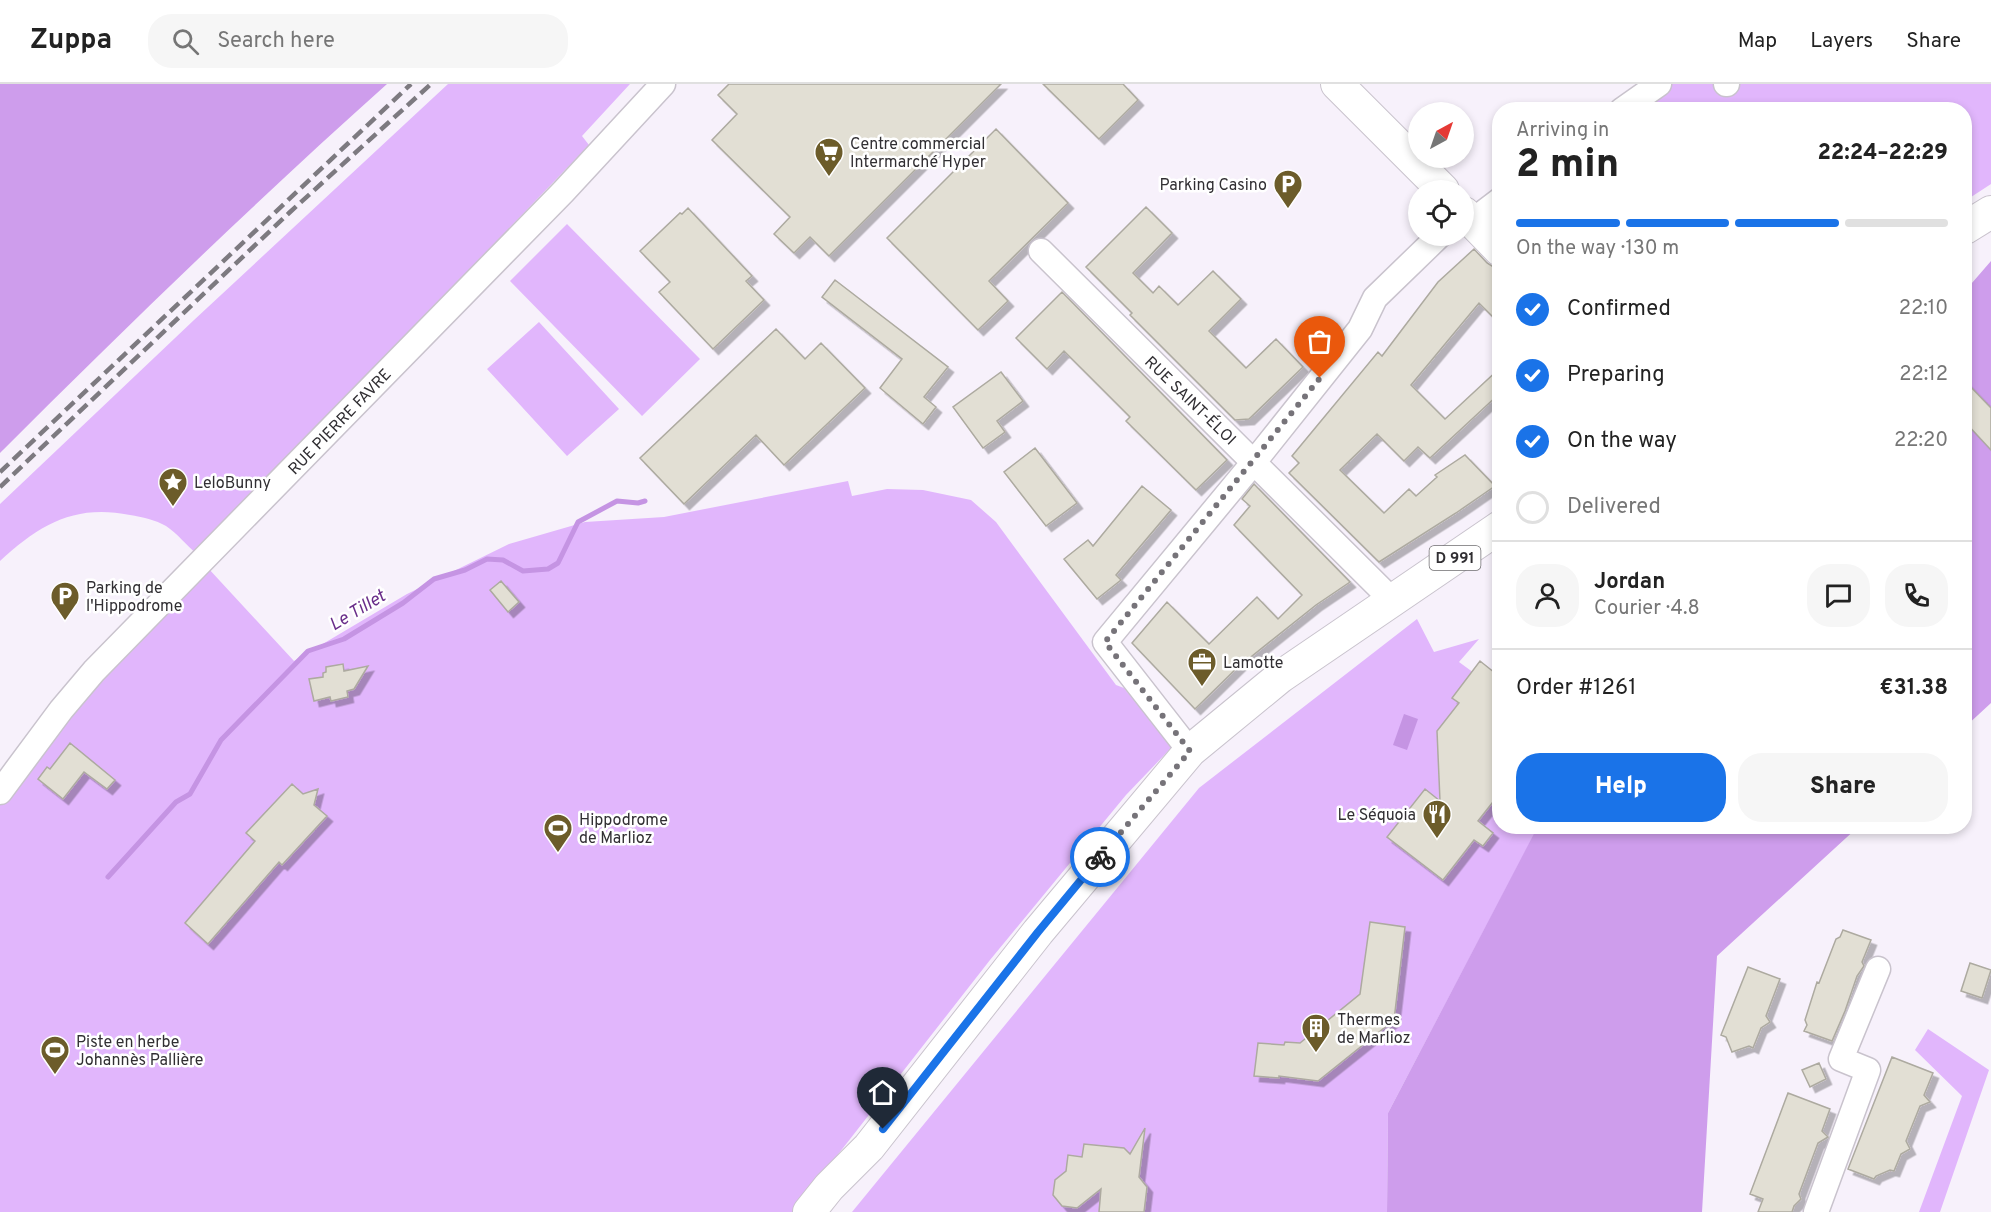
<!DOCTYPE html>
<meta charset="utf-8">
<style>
body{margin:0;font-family:Overpass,sans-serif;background:#f6f6f6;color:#222;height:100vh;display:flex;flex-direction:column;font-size:22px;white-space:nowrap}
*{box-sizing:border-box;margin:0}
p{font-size:20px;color:#767676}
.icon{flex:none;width:33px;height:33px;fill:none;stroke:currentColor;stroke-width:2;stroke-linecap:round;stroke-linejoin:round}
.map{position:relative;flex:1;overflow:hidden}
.side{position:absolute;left:1492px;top:18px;width:480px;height:732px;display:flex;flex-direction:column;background:#fff;border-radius:24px;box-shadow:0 3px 9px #0003}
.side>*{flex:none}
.needle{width:39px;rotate:40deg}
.tools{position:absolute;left:1408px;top:18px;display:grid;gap:12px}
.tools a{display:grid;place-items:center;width:66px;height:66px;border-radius:50%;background:#fff;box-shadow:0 3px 9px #0003;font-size:30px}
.pin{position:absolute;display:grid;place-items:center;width:51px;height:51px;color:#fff;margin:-62px -26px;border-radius:50% 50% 50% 0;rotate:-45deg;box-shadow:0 0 6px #0007}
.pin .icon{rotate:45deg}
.courier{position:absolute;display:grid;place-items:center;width:60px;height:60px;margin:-30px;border:4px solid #1a73e8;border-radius:50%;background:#fff;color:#222;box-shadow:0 2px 8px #0007}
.headline em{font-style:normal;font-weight:800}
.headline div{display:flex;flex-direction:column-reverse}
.headline{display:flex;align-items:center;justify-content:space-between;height:102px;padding:0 24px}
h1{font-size:39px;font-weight:800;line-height:45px}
.bar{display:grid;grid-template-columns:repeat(4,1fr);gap:9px 6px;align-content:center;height:72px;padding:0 24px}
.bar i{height:8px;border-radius:4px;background:#e0e0e0}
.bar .on{background:#1a73e8}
.bar p{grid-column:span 4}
.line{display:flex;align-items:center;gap:15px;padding:0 24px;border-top:2px solid #e0e0e0}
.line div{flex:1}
.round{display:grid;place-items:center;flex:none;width:63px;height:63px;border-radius:24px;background:#f6f6f6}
ol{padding:0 24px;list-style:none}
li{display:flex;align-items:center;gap:18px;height:66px}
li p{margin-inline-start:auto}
li .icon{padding:6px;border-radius:50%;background:#1a73e8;color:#fff;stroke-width:4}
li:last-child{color:#767676}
li i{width:33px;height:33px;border:3px solid #e0e0e0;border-radius:50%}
.action{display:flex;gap:12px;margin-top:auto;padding:12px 24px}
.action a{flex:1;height:69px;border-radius:24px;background:#1a73e8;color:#fff;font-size:24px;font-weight:800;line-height:69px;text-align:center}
.action a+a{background:#f6f6f6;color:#222}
header{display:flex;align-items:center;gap:36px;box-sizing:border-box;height:84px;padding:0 30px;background:#fff;border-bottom:2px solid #e0e0e0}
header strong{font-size:28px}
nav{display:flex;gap:33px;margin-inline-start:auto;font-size:21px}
.search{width:420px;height:54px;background:#f6f6f6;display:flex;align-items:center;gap:15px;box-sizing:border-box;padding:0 21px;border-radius:24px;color:#767676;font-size:22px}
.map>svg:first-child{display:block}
</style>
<header>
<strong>Zuppa</strong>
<div class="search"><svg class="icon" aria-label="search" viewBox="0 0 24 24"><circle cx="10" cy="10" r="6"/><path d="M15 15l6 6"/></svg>Search here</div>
<nav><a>Map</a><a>Layers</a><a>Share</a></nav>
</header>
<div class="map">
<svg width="1991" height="1128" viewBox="0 0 1991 1128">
<defs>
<filter id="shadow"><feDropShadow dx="5.5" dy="5.5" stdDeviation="0" flood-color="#0004"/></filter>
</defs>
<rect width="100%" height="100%" fill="#f7f1fb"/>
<path fill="#e1b6fc" d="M448,0h182l-48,52 7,9 -392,409c-10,-8 -20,-21 -31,-28 -10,-6 -24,-9 -36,-11 -55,-11 -90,9 -130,46v-57l194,-184z
M1668,0h323v100l-26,17v-91h-331z
M567,140l133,135 -58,57 -132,-135z
M539,238l80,87 -52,47 -80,-87z
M848,397l4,15 35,-7 36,1 48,10 25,22 120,163 8,3 48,59 -46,48 -136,165 -197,252h-793v-407l94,-118 114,-119 86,93 113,-67 102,-50 76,-22 79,-5z
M1417,535l17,33 45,-13 -20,23 41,30v134l38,1 -150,286 -1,99h-535l347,-424z
M1928,945l61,41 -49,142h-21l43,-116 -47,-46z"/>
<path fill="#ce9dec" d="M0,0h387c-133,119 -261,243 -387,369z
M1991,177v442l-26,24v-436z
M1538,742l320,1 -141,129 -15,256h-315l1,-99z"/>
<path fill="#c594e3" d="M1404,630l14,5 -11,31 -14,-5z"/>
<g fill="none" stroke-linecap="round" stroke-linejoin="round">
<path stroke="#c594e3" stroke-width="5" d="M108,793l68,-75 14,-8 31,-54 87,-89 36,-12 59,-36 31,-24 31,-9 22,-11 16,1 20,11 25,-2 10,-6 20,-41 39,-21 21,2 7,-2"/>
</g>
<path fill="#e2dfd4" stroke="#adaaa0" stroke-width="1.5" filter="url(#shadow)" d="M729,0h272l-172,172 -19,-19 -16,16 -20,-19 16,-17 -78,-77 25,-26 -19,-19z
M1043,0h80l15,16 -39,39z
M996,45l72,74 -79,78 19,20 -30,29 -91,-92z
M1146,123l26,26 -39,40 20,20 6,-7 19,19 35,-34 28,28 -32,32 37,37 30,-29 27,28 -54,52 -14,1 -105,-105 2,-2 -46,-46z
M688,124l64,68 -6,5 18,19 -51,49 -54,-57 11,-10 -30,-31 40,-38 2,1z
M1474,165l13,14 13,8v53l-21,-21 -68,82 34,34 55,-51v25l-70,65 -12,-11 -14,14 -27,-27 -37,36 44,43 25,-24 7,7 21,-19 -2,-2 30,-20 30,31 -39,27 -77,49 -90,-89 10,-10 -7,-7 86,-104 4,4 56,-74z
M835,196l113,87 -24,30 12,10 -13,17 -43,-36 22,-29 -80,-62z
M1062,208l165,168 -31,30 -70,-69 4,-4 -66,-66 -17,18 -31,-31z
M776,245l29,30 16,-16 44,45 -81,77 -28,-30 -72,69 -44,-46z
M1001,288l22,29 -26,20 8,11 -22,16 -30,-41z
M1965,297l26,27v42l-26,-28z
M1035,364l42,55 -31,23 -42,-54z
M1254,400l96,98 -34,23 -69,55 -1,-1 -51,50 -63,-66 35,-41 42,42 48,-47 21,22 24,-24 -68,-70 16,-19 -8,-7z
M1142,402l29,24 -55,65 5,5 -24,19 -33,-40 24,-19 5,6z
M501,497l18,21 -11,10 -18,-22z
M1480,577l20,16v116l-22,28 15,12 -10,13 -9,-6 -31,40 -56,-43 38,-48 15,12 -3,-70 22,-28 -7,-5z
M343,580l1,7 24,-5 -14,23 -7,2 1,6 -17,4 -1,-4 -16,4 -5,-22 14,-2v-4l3,-1v-5z
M70,659l45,37 -8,9 -23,-17 -21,27 -25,-20 9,-12 3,2z
M292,700l11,10 15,-5 -4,16 13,11 -45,49 -3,-3 -71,82 -23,-21 70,-82 -9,-8z
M1370,838l35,5 -11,93 -76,61 -39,-5v2l-25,-2 4,-33 26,2 1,-3 15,1 60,-49z
M1843,846l28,10 -9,22 2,4 -7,10 -12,35 -13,30 -28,-10 3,-6 -2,-5 12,-38 2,1 17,-44 4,-2z
M1970,879l21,7 -9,28 -21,-7z
M1748,883l32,12 -14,37 4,6 -9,6 -8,20 -4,-2 -17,6 -6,-15 -5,-2z
M1892,973l41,16 -9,22 6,7 -10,4 -14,35 4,8 -9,5 -7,17 -4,-1 -14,6 -2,3 -26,-10z
M1819,979l7,16 -16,8 -8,-17z
M1788,1009l42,16 -8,22 6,6 -10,6 -19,51 2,5 -7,7 -2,6h-34l5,-13 -13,-5z
M1145,1044l-6,49 8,10 -3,25h-45l2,-23 -24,19 -15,-2 -9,-11 2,-15 11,-9 2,-16 14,2 2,-13 40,4 6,6z"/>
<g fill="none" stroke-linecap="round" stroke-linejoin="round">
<g stroke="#c9c3cd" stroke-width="27">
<path id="minor" d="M1726,0h1
M1622,26l37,-26
M1471,138l29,-22
M1041,167l351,349
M1190,667l-85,-109 149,-180 106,-133 15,-31 64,-62
M0,708l61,-82 33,-39 469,-479 100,-108
M1816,1128l52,-142 -27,-11 37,-90"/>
</g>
<g stroke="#c9c3cd" stroke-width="34">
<path id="major" d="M1337,0l106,106
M1464,129l36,37
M1965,144l26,-16
M809,1128l20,-25 40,-40 169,-215 152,-181 90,-74 220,-150"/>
</g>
<use href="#minor" stroke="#fff" stroke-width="24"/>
<use href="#major" stroke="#fff" stroke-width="32"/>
<path stroke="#7d7a80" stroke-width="4.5" stroke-dasharray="12 6" stroke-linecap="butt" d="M0,388l411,-388
M0,403l289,-274 142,-129"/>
</g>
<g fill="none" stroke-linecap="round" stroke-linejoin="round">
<path stroke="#767379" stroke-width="6" stroke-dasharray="0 10.8" d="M1100,773l90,-106 -85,-109 215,-264"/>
<path stroke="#1a73e8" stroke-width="8" d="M883,1045l155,-197 62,-75"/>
</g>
<defs>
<g id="supermarket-pin" transform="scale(1.5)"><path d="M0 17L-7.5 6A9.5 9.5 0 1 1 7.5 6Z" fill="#6c5c2a" stroke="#fff"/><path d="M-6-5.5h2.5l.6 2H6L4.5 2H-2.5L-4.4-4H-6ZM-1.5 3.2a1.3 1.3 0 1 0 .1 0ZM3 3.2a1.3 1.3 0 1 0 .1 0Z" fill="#fff"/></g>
<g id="parking-pin" transform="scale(1.5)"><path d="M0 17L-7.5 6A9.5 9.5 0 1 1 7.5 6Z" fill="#6c5c2a" stroke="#fff"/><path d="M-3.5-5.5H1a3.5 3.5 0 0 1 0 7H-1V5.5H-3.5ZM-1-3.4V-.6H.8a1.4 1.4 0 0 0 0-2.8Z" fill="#fff"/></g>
<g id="sight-pin" transform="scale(1.5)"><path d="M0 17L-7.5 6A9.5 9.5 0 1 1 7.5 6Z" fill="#6c5c2a" stroke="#fff"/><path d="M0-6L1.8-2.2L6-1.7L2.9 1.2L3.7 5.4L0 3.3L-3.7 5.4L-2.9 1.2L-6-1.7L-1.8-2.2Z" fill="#fff"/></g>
<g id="office-pin" transform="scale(1.5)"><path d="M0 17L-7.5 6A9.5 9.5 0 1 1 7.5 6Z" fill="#6c5c2a" stroke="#fff"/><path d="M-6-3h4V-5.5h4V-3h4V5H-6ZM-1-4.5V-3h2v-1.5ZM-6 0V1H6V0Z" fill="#fff"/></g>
<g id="restaurant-pin" transform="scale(1.5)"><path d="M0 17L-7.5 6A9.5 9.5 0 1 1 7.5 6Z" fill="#6c5c2a" stroke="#fff"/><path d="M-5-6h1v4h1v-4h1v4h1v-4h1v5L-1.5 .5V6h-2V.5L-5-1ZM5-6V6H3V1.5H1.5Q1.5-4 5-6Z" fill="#fff"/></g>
<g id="stadium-pin" transform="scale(1.5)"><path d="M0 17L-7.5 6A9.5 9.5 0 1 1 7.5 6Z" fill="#6c5c2a" stroke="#fff"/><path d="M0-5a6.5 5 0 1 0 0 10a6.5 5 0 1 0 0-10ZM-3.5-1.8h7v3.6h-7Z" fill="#fff"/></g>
<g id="building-pin" transform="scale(1.5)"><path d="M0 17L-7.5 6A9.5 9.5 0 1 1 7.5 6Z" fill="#6c5c2a" stroke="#fff"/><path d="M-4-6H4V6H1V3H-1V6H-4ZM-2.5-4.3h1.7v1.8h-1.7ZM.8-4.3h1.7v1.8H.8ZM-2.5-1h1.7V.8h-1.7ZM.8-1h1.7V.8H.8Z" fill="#fff"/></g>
</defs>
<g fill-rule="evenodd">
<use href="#supermarket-pin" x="829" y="68"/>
<use href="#parking-pin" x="1288" y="100"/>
<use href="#sight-pin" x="173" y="398"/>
<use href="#parking-pin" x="65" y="512"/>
<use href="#office-pin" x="1202" y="578"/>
<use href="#restaurant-pin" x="1437" y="730"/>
<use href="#stadium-pin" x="558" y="744"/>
<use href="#building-pin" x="1316" y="944"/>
<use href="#stadium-pin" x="55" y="966"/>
</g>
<g text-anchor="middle" stroke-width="5" stroke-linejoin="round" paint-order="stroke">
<rect fill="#fff" stroke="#6f6d70" stroke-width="1.5" x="1429.5" y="462" width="51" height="24" rx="4.5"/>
<g font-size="15" font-weight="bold" fill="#312f33">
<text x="1455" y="479">D 991</text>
</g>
<g font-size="16" fill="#312f33" stroke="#fff" text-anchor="start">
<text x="850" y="65">Centre commercial<tspan x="850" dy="18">Intermarché Hyper</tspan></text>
<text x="1267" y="106" text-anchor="end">Parking Casino</text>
<text x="194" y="404">LeloBunny</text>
<text x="86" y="509">Parking de<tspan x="86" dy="18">l'Hippodrome</tspan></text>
<text x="1223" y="584">Lamotte</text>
<text x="1416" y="736" text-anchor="end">Le Séquoia</text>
<text x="579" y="741">Hippodrome<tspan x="579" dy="18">de Marlioz</tspan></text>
<text x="1337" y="941">Thermes<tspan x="1337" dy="18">de Marlioz</tspan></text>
<text x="76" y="963">Piste en herbe<tspan x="76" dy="18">Johannès Pallière</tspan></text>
</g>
<g font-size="16" fill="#312f33" stroke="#fff">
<text transform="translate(1191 316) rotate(44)" y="6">RUE SAINT-ÉLOI</text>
<text transform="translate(339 337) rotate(-46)" y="6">RUE PIERRE FAVRE</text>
</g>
<g font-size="18" font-style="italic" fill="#6a2e8a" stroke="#fff">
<text transform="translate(357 526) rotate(-31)" y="6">Le Tillet</text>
</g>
</g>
</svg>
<div class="tools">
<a><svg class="needle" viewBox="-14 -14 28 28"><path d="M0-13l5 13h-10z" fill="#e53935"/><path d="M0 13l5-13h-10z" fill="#767676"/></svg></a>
<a><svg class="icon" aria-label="locate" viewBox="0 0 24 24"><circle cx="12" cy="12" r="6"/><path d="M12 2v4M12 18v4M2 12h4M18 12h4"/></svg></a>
</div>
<div class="pin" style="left:1320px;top:294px;background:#ea580c"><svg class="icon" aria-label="bag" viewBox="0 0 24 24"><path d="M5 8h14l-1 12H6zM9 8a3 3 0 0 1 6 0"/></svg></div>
<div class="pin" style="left:883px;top:1045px;background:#1f2937"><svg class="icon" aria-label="home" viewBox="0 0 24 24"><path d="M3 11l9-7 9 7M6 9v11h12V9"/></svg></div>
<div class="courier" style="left:1100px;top:773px"><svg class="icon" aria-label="bike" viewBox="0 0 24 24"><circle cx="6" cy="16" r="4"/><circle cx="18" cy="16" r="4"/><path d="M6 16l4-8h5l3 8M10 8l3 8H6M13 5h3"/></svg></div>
<section class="side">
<div class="headline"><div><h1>2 min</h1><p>Arriving in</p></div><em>22:24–22:29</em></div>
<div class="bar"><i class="on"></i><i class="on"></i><i class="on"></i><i></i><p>On the way · 130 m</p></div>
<ol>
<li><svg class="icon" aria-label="check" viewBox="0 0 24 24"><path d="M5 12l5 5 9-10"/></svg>Confirmed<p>22:10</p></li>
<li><svg class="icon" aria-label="check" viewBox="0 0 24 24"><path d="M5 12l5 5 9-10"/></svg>Preparing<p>22:12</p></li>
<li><svg class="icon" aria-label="check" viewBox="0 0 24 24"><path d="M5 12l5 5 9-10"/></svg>On the way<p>22:20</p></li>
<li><i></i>Delivered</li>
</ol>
<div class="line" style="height:108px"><a class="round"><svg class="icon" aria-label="person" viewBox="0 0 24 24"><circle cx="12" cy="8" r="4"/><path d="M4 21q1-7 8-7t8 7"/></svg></a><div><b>Jordan</b><p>Courier · 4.8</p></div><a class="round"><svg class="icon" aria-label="chat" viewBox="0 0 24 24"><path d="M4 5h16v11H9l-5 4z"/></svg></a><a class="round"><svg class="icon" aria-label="phone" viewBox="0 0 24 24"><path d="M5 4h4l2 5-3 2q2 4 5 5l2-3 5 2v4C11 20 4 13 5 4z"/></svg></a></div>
<div class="line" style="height:78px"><div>Order #1261</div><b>€31.38</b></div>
<div class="action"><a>Help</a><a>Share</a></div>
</section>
</div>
